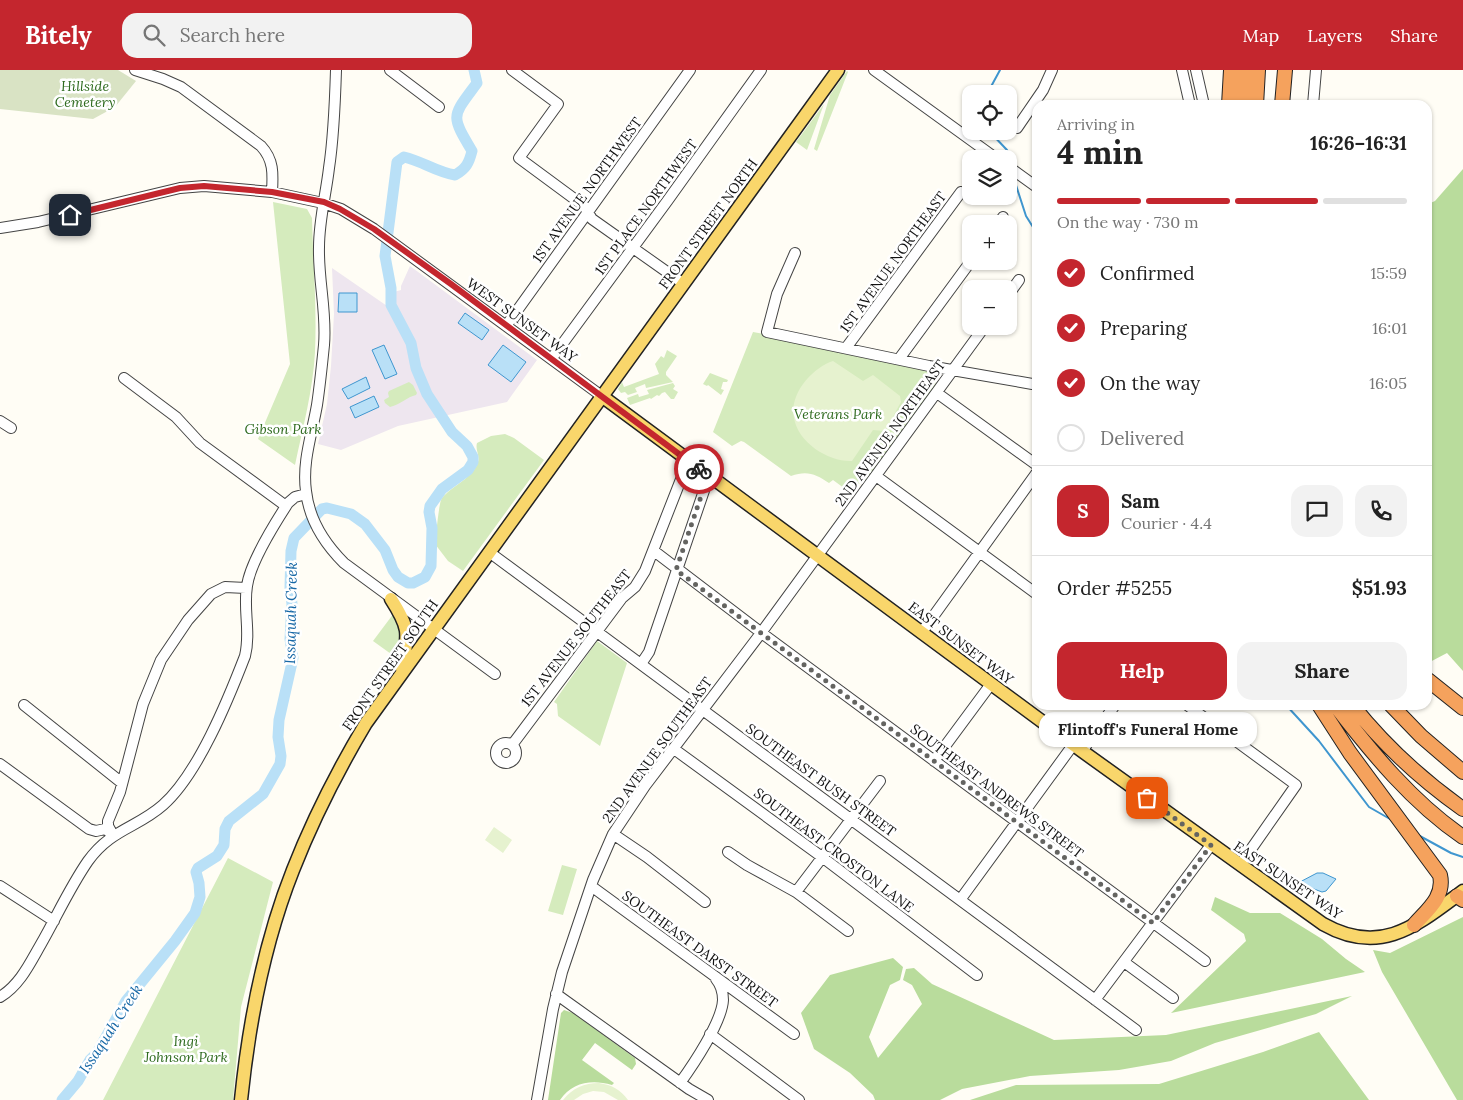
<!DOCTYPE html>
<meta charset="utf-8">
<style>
body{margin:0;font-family:Lora,serif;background:#f2f2f2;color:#222;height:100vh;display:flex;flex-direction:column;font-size:19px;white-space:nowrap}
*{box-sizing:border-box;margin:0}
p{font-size:16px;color:#767676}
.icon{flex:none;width:28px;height:28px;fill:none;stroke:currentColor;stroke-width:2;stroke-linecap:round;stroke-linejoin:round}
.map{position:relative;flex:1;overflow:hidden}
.panel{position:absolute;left:1032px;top:30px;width:400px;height:610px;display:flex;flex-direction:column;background:#fff;border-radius:15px;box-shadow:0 1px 4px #0004}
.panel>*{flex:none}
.buttons{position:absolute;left:962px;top:15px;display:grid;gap:10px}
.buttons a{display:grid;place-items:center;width:55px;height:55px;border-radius:10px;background:#fff;box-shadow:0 1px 4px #0004;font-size:25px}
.pin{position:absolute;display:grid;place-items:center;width:42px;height:42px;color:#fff;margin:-21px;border-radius:10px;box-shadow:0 2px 8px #0006}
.courier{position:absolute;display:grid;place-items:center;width:50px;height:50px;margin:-25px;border:4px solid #c4262e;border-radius:50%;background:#fff;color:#222;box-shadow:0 1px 6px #0007}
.bubble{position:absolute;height:35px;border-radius:15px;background:#fff;box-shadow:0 1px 4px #0004;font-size:16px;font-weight:700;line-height:35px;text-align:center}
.head em{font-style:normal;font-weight:700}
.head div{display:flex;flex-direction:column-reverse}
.head{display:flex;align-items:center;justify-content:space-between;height:85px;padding:0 25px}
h1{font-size:32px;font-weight:700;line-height:38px}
.bar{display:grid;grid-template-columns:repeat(4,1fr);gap:8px 5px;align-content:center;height:60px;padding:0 25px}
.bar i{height:6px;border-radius:4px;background:#e0e0e0}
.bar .on{background:#c4262e}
.bar p{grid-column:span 4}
.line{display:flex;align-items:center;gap:12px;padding:0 25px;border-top:1px solid #e0e0e0}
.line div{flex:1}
.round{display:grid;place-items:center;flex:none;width:52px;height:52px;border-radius:15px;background:#f2f2f2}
ol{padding:0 25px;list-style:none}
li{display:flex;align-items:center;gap:15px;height:55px}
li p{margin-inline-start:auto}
li .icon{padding:5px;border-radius:50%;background:#c4262e;color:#fff;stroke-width:4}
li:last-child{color:#767676}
li i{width:28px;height:28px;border:2px solid #e0e0e0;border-radius:50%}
.button{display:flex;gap:10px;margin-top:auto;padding:10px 25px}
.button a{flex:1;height:58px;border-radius:15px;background:#c4262e;color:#fff;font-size:20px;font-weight:700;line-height:58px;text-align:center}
.button a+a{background:#f2f2f2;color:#222}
header{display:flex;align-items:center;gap:30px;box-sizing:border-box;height:70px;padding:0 25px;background:#c4262e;color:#fff}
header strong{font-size:24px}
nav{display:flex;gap:28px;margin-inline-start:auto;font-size:18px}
.search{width:350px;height:45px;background:#f2f2f2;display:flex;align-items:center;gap:12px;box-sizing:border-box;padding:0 18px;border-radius:15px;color:#767676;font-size:19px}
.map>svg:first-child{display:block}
</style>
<header>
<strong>Bitely</strong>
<div class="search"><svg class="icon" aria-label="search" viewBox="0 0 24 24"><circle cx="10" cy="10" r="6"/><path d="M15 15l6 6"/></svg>Search here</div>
<nav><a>Map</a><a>Layers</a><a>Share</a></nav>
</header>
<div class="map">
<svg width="1463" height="1030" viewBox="0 0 1463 1030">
<rect width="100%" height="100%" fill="#fffdf5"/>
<path fill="#eee6ef" d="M410,196l127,94 -30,42 -109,24 -57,24 -23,-6 9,-40 4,-38 3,-52 -2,-46 58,40 -3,-14 14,-4v-4z"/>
<path fill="#d5ebbd" d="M847,1l1,1 -31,79 -3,-2 16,-54z
M824,34l-17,46 -11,-8z
M273,132l34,7 5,9c1,44 5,89 3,134 -2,38 -12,75 -20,113l-37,-26 32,-75z
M753,262l135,26 42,12 6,9 -1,9 -68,94 -6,-1 -9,13 -19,-14 -4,3c-13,-9 -22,-13 -38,-7l-47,-34 -3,-1 -9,5 -19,-14z
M667,280l10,6 -11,16v3l7,7 -27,6 -1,-4 -10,4 2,4 -9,3 -3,-3 -4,1 -3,-4 4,-7 2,5 35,-13 -4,-10 6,-8 3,2z
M710,303l18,7 -1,2h-4l-2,7 3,1 -3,5 -13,-10 -1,1 -4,-2z
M409,312l4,3 4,8 -1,2c-9,2 -15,9 -26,12l-5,-4 -1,-3 5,-3 -1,-4 1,-2z
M673,313l2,3 -2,3 5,3 -4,7h-3l-6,-7 -3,1 -3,3 -2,-1 -6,4 -1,-1 -20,7 -3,-7 11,-4 1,3 10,-3 -2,-4z
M505,364l9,4 30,22 -81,111 -15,-10 -13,-17c1,-8 4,-43 7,-46 10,-12 31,-20 36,-36 2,-7 -3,-12 -1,-19l14,-7z
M394,543l9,22 -5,24 -25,-18z
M597,571l30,22 -27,83 -42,-30 -1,-12 -3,-2z
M228,788l45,24 -32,125 -8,93h-130z
M562,795l15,4 -14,46 -15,-4z"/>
<path fill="#b9dc9c" d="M1463,99v502l-16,-18 -19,10v-459l7,-3z
M1215,827l35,16h30l42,26 24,20 19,13 -194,41 75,-72 -2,-7 -33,-24z
M1463,847v183h-6l-75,-128 -9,-22 17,3z
M893,888l10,9 -3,13 -10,5 -21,52 9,21 44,-54 -10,-19 -9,-5 3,-11 8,-1 18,16 122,56 112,-5 186,-39 -36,18 -101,29 -44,18 -52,9 -89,6 -68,13 -22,11h-65l-2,-5 -23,-22 -36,-24 -13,-36 29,-38z
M564,940l9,3 62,45 1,6 -4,6 -37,-27 -13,17 32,23 -2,2c-20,-6 -40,-3 -52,15h-12l13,-87z
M1319,962l50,68h-399l46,-15 143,-1 104,-32z"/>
<path fill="#d9e3c4" d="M0,0h118l18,11 -21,26 -22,12 -93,-10z"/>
<path fill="#e6f2cf" d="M833,291l30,20 10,-6 27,21 1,6 -16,29 -12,-1 -21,31c-23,1 -54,-18 -58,-43 -5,-24 18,-50 39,-57z
M494,757l18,13 -9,13 -18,-13z
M599,1013c13,2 22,7 29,17h-10l-14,-8 -11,-1 -10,3 -9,6h-11c10,-12 21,-17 36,-17z"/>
<path fill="#b9e0f7" stroke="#3f96cf" d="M339,223h18v19h-19z
M465,243l24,17 -7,10 -24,-17z
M384,275l13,29 -12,5 -13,-29z
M503,275l23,17 -15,20 -23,-17z
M366,307l4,11 -22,11 -6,-10z
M374,326l5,11 -24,11 -5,-11z
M1317,803h6l13,6 -10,12 -4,1 -24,-9z"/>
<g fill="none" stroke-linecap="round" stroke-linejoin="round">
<path stroke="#3f96cf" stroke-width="2" d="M987,24l13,-24
M989,61l18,19 3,14
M1013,106l13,40 12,19
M1286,635l33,36 50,66 21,12
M1418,765l33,18 12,4"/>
<path stroke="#b9e0f7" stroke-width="11" d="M62,1030l16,-19 12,-21 7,-7 29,-52 49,-60 20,-28 5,-16 -1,-14 -3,-11 2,-4 19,-12 7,-11 1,-16 4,-8 34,-27 17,-30 1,-8 -3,-19 1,-17 14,-62 -3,-19 2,-35 -2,-16 1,-37 3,-13 28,-29 5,-1 24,6 14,10 20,26 8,20 5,7 10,6h5l12,-6 6,-11 1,-38 -3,-16 1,-6 12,-17 26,-19 5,-8v-5l-6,-11 -15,-14 -25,-38 -11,-26 -5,-25 -20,-38v-17l-6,-32 12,-94 7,-5c18,4 32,15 51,18 11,-6 14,-12 17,-24 -22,-37 -20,-34 5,-68l-3,-13"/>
<g stroke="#444" stroke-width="12">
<path id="minor" d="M135,0l28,9 18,8 80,59c13,14 12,28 11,46
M336,0c-1,33 -2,65 -7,98 -3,26 -10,52 -10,79 -1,33 8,65 5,98 -2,20 -4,40 -7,60 -5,29 -15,57 -11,86 3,28 19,53 38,72l151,111
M390,0l49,37
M512,0l46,34 -39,54 65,48 8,13 92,65
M874,0l123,89
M1182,0l8,35
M1196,0l8,35
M1313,35l3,-35
M1017,58l26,-38 9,-20
M1009,97l29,21
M999,154l4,-7
M0,158l38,-6 142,-34 24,-2 68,6 51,11 18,6 33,20 229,168
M795,183l-18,41 -10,38 162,34 109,19
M1009,224l10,-14
M506,256l184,-256
M846,278l115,-156
M552,288l116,-158 93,-130
M899,289l72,-98
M124,308l52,39 24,26 86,63
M937,323l101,73
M0,351l11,7
M876,406l162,119
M654,481l113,86 438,324
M489,482l647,478
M922,562l116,-161
M641,594l8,-12 60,-176
M24,635l98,78
M1187,635l109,80 -56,80
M496 683a10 10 0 1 1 20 0a10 10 0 1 1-20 0Z
M512,675l110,-147 13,-11 10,-16 40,-102 4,-7
M674,679l148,108 155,118
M1082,681l33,-46
M934,691l57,-77
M0,694l89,65 7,2 9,-2 7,5
M613,764l34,23 58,45
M113,765l-5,-9v-5l12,-29 23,-88 18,-44 27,-40 23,-26 14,-7 21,1
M728,782l19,13 49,27 52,39
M0,816l54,35
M591,816l203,148
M796,822l84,-111
M960,830l113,-155
M1124,892l49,36
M556,924l133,95 19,11
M0,927c20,-12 30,-34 41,-53 16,-28 29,-57 47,-83 23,-32 49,-33 75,-56 35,-31 65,-105 82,-149 6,-24 -2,-46 2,-70 3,-23 28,-63 41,-83l7,-6 11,-3
M1095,930l116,-155
M710,964l89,66
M680,1013c13,-18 42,-61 43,-83 0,-8 -2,-15 -7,-21
M537,1030l16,-91 9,-37 31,-92 20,-46 32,-48 116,-153 224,-307"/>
</g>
<g stroke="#222" stroke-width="15">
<path id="major" d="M603,327l479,354 241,173c58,33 94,1 140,-33
M391,529c20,31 17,35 11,70
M241,1030c8,-78 23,-157 52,-230 20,-51 45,-100 73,-147l472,-653"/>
</g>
<g stroke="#222" stroke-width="16">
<path id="highway" d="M1229,35l2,-35
M1242,35l3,-35
M1256,35l2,-35
M1282,35l3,-35
M1428,610l35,28
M1319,635l31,48 90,122c5,22 -13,35 -26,50
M1335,635c37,48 77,97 128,132
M1352,635c32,40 70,75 111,104
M1391,635l30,31 42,36
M1457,826l6,4"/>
</g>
<use href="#minor" stroke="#fff" stroke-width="10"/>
<use href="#major" stroke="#f9d66b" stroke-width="12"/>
<use href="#highway" stroke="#f5a25d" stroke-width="14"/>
</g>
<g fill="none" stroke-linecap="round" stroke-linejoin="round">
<path stroke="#646461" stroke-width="5" stroke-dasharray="0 9" d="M699,399l9,7 -32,94 477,353 58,-78 -64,-47"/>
<path stroke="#c4262e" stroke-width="6" d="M70,145l110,-27 24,-2 68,6 52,10 16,7 34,20 77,55 248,185"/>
</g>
<g text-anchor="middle" stroke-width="5" stroke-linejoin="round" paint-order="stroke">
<g font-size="14" font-style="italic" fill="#2f6b1f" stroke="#fff">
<text x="85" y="21">Hillside<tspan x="85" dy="16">Cemetery</tspan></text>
<text x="838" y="349">Veterans Park</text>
<text x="283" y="364">Gibson Park</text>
<text x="186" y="976">Ingi<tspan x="186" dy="16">Johnson Park</tspan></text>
</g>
<g font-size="14" fill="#111" stroke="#fff">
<text transform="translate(587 120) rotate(-54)" y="5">1ST AVENUE NORTHWEST</text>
<text transform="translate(646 137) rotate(-54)" y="5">1ST PLACE NORTHWEST</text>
<text transform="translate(708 154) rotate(-54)" y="5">FRONT STREET NORTH</text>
<text transform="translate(893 192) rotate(-54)" y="5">1ST AVENUE NORTHEAST</text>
<text transform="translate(522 250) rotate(36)" y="5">WEST SUNSET WAY</text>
<text transform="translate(890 363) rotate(-54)" y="5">2ND AVENUE NORTHEAST</text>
<text transform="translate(576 568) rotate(-52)" y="5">1ST AVENUE SOUTHEAST</text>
<text transform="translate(961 573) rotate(37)" y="5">EAST SUNSET WAY</text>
<text transform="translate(390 595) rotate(-55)" y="5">FRONT STREET SOUTH</text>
<text transform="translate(657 680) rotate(-54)" y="5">2ND AVENUE SOUTHEAST</text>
<text transform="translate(821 710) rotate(36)" y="5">SOUTHEAST BUSH STREET</text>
<text transform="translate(997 721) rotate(37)" y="5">SOUTHEAST ANDREWS STREET</text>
<text transform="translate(834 780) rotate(37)" y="5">SOUTHEAST CROSTON LANE</text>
<text transform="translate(1288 810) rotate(34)" y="5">EAST SUNSET WAY</text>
<text transform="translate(700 879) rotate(36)" y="5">SOUTHEAST DARST STREET</text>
</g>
<g font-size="15" font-style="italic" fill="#1768a6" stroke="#fff">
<text transform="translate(291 543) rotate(-89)" y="5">Issaquah Creek</text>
<text transform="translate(111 959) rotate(-57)" y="5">Issaquah Creek</text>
</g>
</g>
</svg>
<div class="buttons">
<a><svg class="icon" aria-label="locate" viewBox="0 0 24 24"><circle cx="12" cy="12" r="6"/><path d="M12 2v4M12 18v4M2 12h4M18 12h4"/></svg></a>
<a><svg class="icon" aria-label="layers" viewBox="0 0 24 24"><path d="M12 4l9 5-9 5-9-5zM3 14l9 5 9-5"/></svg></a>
<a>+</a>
<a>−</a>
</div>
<div class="pin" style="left:1147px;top:728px;background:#ea580c"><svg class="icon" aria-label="bag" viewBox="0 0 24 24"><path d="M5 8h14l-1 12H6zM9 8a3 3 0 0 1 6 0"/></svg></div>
<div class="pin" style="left:70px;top:145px;background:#1f2937"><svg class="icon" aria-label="home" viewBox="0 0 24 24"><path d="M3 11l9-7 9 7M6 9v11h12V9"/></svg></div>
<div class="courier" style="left:699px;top:399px"><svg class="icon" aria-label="bike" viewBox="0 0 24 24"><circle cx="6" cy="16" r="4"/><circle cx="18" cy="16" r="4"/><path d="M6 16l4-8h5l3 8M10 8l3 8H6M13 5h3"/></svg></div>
<div class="bubble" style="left:1039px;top:642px;width:218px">Flintoff's Funeral Home</div>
<section class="panel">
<div class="head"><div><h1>4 min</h1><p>Arriving in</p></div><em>16:26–16:31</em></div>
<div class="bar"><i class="on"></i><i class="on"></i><i class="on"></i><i></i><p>On the way · 730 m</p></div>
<ol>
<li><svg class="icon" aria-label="check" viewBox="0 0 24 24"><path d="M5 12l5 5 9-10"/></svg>Confirmed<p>15:59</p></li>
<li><svg class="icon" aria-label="check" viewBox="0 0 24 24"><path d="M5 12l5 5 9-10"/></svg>Preparing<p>16:01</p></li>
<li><svg class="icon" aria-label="check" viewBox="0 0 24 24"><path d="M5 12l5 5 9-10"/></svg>On the way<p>16:05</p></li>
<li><i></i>Delivered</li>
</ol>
<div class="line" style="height:90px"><b class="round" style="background:#c4262e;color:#fff">S</b><div><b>Sam</b><p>Courier · 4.4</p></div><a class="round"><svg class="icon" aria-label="chat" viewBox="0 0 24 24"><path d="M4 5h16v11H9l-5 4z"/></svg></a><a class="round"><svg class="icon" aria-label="phone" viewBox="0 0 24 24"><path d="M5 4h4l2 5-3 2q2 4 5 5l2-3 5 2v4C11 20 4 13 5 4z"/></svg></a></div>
<div class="line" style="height:65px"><div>Order #5255</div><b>$51.93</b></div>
<div class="button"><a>Help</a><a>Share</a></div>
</section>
</div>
